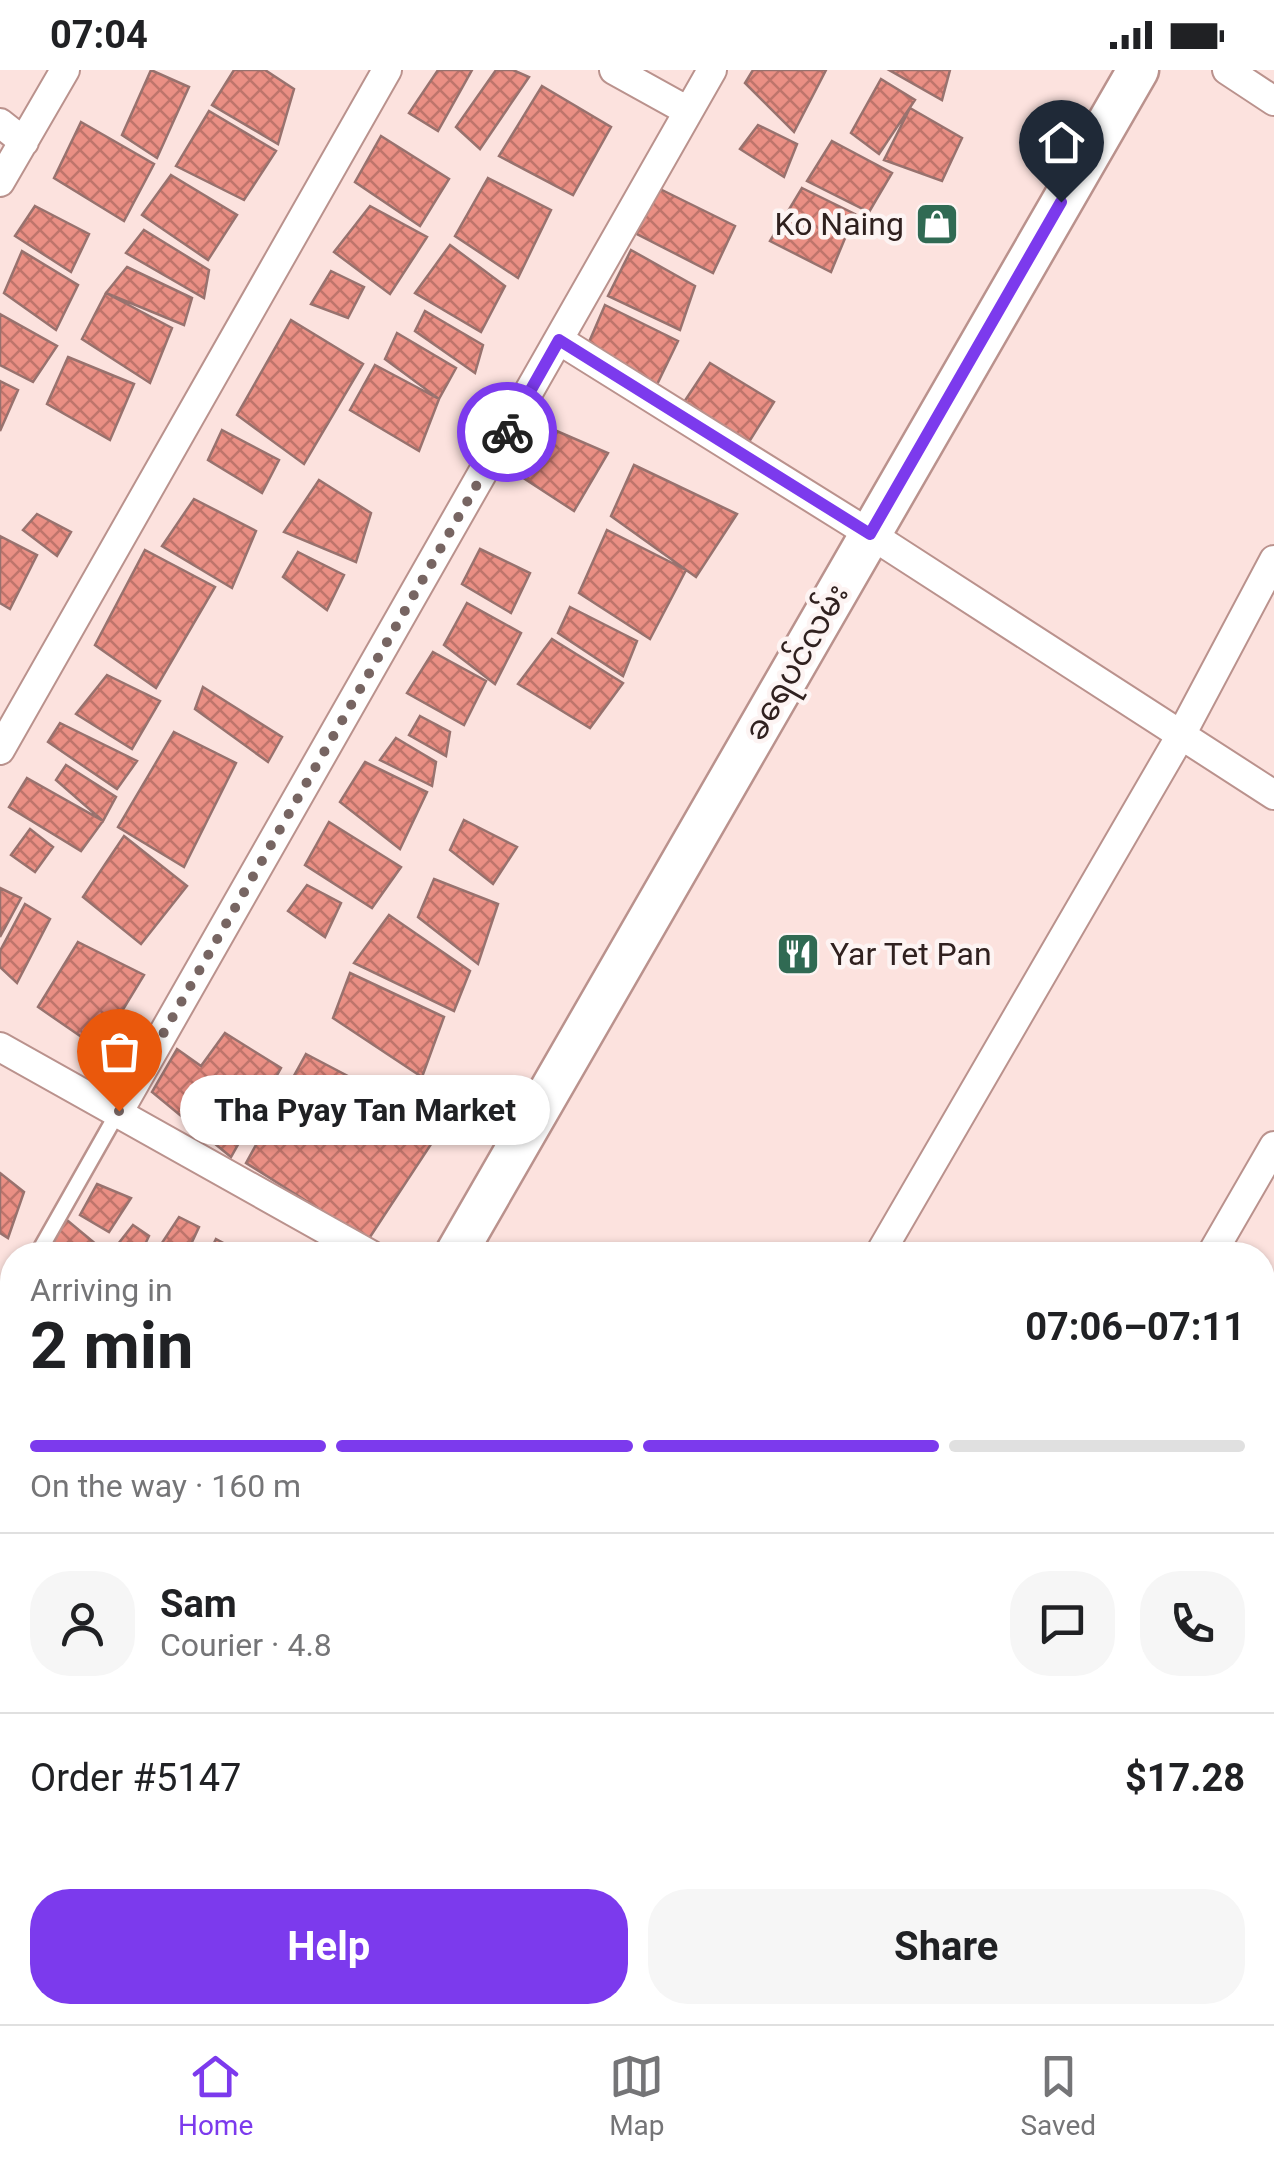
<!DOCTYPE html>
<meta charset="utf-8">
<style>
body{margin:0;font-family:Roboto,"Noto Sans Myanmar",sans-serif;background:#f6f6f6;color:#202124;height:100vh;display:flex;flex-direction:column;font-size:38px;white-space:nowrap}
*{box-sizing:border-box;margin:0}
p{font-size:32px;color:#757577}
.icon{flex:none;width:55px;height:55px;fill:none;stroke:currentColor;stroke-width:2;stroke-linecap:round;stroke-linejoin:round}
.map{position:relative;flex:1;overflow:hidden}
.panel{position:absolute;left:0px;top:1172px;width:1275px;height:782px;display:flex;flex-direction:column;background:#fff;border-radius:40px 40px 0 0;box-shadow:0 2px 8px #0004}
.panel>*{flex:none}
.pin{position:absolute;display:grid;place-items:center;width:85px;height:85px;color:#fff;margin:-102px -42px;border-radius:50% 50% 50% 0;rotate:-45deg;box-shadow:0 0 10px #0007}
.pin .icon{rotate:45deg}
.courier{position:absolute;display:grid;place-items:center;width:100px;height:100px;margin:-50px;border:8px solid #7c3aed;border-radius:50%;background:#fff;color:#222;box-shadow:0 2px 12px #0007}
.bubble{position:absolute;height:70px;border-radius:35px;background:#fff;box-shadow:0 2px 8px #0004;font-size:32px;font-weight:700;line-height:70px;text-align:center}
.head em{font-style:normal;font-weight:700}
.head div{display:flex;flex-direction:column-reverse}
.head{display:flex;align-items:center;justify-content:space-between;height:170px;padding:0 30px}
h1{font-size:65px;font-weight:700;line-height:75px}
.bar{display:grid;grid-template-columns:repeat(4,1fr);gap:15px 10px;align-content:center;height:120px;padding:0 30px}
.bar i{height:12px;border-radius:8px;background:#e0e0e0}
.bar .selected{background:#7c3aed}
.bar p{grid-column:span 4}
.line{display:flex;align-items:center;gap:25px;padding:0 30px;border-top:2px solid #e0e0e0}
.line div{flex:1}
.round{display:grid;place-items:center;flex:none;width:105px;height:105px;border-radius:40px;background:#f6f6f6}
.primary-button{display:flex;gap:20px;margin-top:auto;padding:20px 30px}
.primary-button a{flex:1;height:115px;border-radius:40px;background:#7c3aed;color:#fff;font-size:40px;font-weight:700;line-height:115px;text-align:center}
.primary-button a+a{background:#f6f6f6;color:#202124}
.status{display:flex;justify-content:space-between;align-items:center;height:70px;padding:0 50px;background:#fff;direction:ltr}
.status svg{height:28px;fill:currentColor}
.menu{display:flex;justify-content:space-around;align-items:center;height:140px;border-top:2px solid #e0e0e0;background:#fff;font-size:28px;color:#757577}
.menu a{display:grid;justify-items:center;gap:5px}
.menu .selected{color:#7c3aed}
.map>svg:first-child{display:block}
</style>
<div class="status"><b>07:04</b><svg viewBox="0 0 49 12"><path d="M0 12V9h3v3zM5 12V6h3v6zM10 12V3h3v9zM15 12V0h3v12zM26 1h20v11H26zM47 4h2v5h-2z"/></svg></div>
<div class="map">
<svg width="1274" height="1954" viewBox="0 0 1274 1954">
<defs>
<pattern id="building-cross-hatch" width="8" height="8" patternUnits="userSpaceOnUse" patternTransform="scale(2.5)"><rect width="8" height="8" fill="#ea8f84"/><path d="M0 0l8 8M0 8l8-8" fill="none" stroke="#be746b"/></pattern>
</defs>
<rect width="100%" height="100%" fill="#fce2de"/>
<path fill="url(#building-cross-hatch)" stroke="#98726e" stroke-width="2.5" d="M151,0l38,17 -32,71 -35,-23z
M234,0h31l29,19 -16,55 -66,-39z
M438,0h34l-34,61 -29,-18z
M496,0h17l16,7 -49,72 -24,-22z
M753,0h73l-32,62 -49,-49z
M889,0h61l-8,30z
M881,9l34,21 -36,54 -28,-21z
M542,16l69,41 -38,68 -74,-39z
M910,38l52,30 -20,43 -58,-21z
M209,41l67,40 -32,49 -68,-34z
M81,52l73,42 -30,57 -70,-43z
M758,55l39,19 -13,33 -44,-28z
M381,66l68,43 -29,47 -65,-44z
M832,71l60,32 -23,39 -62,-31z
M171,105l66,40 -29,45 -66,-45z
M488,108l63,32 -33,68 -63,-42z
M802,118l53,26 -24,58 -61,-31z
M660,119l75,37 -22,47 -82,-42z
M35,136l54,28 -18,38 -56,-36z
M370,136l57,31 -37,57 -56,-42z
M144,160l65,40 -5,28 -78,-45z
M450,175l55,41 -24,46 -66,-39z
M631,180l64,36 -15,44 -72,-34z
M22,181l56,34 -22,45 -52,-37z
M127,197l65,31 -8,27 -78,-32z
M331,201l33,16 -16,31 -37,-14z
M106,223l66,35 -22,55 -68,-44z
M605,235l73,36 -28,58 -67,-43z
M425,241l58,34 -8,28 -60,-42z
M0,244l57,32 -24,36 -33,-17z
M291,250l72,44 -59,100 -67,-49z
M397,263l59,35 -17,31 -54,-40z
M68,287l66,27 -24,56 -63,-36z
M710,293l64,39 -32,51 -66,-39z
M375,295l64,34 -20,52 -69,-41z
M0,311l18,9 -18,41z
M552,359l56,24 -34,58 -52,-34z
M222,360l57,30 -17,33 -54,-33z
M634,395l103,49 -41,63 -85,-61z
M319,410l52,33 -15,49 -72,-30z
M194,429l62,32 -24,57 -70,-42z
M37,444l34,18 -14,24 -34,-26z
M607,460l79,40 -36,69 -71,-46z
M0,466l37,19 -27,54 -10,-6z
M480,479l50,24 -19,40 -49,-29z
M145,480l70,37 -59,101 -61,-43z
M298,482l46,23 -17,35 -44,-33z
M467,533l54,30 -26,51 -51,-39z
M570,537l67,34 -14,35 -65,-43z
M552,569l71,44 -33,45 -72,-44z
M433,582l53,29 -22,44 -57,-32z
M107,605l53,26 -28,48 -56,-35z
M203,617l79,50 -14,25 -73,-53z
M420,646l30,16 -4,24 -37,-21z
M60,653l77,38 -20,28 -69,-47z
M174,662l62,31 -52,104 -66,-40z
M396,668l40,24 -4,24 -52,-26z
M365,692l62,30 -27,57 -60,-47z
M66,695l50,32 -13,24 -47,-41z
M27,708l76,43 -22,30 -72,-44z
M464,750l53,27 -24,37 -43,-34z
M329,752l72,45 -29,41 -67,-43z
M30,759l23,18 -18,25 -24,-17z
M124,766l63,50 -46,58 -58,-47z
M434,809l64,25 -20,60 -60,-47z
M307,815l34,18 -16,34 -37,-26z
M0,818l21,10 -21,39z
M25,834l25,15 -33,64 -17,-16v-16z
M389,845l81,56 -16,40 -100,-48z
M78,872l66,33 -45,74 -61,-42z
M350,903l94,44 -22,60 -89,-59z
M225,963l56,35 -50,89 -79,-65 25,-43 24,17z
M306,984l137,72 -75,114 -122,-77z
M0,1103l24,19 -16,46 -8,-5z
M97,1114l34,14 -22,34 -29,-17z
M62,1146l47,39h-67z
M179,1147l20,10 -13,28h-32z
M133,1155l16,11 -9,19 -29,-2z
M216,1169l30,16h-38z
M12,1240v33l-10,-5z
M0,1291l12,4v42l-12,-5z
M0,1337l12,6 -12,46z
M9,1470l3,1v68l-12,-7v-46z
M0,1557l12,5v46l-12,5z
M0,1737l12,6v81l-12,-4z
M0,1751l12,6v68l-12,19z
M283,1942h38l-6,12z
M381,1942h31l-6,12h-30z
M438,1942h31l7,5 -4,7h-41z"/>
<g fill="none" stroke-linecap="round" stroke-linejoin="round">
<g stroke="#ba928d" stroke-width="19">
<path id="lane" d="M37,1185l81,-143
M0,1252l12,-23"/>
</g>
<g stroke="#ba928d" stroke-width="32">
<path id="street" d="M614,0l74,41
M1227,0l47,31
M0,53l24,19
M0,112l65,-112
M559,270l311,194 404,261
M0,680l387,-680
M0,977l371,208
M119,1041l593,-1041
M879,1185l302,-520 93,-175
M1211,1185l63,-109
M1262,1399l12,7
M0,1407l12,6
M0,1613l12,6
M1262,1745l12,10
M0,1868l12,5
M187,1942l29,12
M896,1942l18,12
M654,1954l7,-12"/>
</g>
<g stroke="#ba928d" stroke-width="45">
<path id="secondary" d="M455,1185l683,-1185
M16,1954l6,-12"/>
</g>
<use href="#lane" stroke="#fff" stroke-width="14"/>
<use href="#street" stroke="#fff" stroke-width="28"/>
<use href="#secondary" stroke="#fff" stroke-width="40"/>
</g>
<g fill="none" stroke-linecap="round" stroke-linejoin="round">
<path stroke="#776562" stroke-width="10" stroke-dasharray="0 18" d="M119,1041l388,-679"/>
<path stroke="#7c3aed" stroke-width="12" d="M507,362l52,-92 311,194 191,-332"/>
</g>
<defs>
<g id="shop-square" transform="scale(2.25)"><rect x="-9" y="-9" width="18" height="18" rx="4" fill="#306a53" stroke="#fdf4f3"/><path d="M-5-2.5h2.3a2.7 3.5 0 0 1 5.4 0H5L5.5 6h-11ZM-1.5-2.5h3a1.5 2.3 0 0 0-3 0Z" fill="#fff"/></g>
<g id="restaurant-square" transform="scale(2.25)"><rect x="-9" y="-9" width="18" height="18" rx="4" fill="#306a53" stroke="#fdf4f3"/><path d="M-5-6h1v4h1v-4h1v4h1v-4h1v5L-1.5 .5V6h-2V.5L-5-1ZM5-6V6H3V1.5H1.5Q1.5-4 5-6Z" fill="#fff"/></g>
</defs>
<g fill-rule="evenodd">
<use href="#shop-square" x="937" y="154"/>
<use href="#restaurant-square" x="798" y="884"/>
</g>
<g text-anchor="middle" stroke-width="9" stroke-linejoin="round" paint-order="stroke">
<g font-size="32" fill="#30211f" stroke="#fdf4f3" text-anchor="end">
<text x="904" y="165">Ko Naing</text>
<text x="830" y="895" text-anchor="start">Yar Tet Pan</text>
</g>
<g font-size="32" fill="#30211f" stroke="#fdf4f3">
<text transform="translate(796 592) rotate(-60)" y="11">ခရေပင်လမ်း</text>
</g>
</g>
</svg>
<div class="pin" style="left:119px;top:1041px;background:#ea580c"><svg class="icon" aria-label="bag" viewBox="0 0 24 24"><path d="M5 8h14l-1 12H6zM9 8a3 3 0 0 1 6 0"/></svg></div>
<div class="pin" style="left:1061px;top:132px;background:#1f2937"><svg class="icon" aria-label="home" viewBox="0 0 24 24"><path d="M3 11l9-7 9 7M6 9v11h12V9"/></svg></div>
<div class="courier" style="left:507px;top:362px"><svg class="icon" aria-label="bike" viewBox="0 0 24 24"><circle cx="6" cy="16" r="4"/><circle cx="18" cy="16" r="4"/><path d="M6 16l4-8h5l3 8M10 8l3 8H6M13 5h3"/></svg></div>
<div class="bubble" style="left:180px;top:1005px;width:370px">Tha Pyay Tan Market</div>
<section class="panel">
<div class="head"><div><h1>2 min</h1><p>Arriving in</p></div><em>07:06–07:11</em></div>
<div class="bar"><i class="selected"></i><i class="selected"></i><i class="selected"></i><i></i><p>On the way · 160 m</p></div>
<div class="line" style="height:180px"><a class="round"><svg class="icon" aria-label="person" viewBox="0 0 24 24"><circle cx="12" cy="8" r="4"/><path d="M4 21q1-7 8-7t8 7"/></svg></a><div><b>Sam</b><p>Courier · 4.8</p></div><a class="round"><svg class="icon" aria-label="chat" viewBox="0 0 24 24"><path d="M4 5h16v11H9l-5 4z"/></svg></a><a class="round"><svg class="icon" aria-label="phone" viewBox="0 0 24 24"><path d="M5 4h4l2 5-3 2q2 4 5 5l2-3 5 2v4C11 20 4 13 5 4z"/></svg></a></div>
<div class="line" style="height:130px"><div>Order #5147</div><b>$17.28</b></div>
<div class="primary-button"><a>Help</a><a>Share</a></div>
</section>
</div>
<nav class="menu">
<a class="selected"><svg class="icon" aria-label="home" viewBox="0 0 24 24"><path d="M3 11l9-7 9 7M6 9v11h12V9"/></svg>Home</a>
<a><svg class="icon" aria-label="map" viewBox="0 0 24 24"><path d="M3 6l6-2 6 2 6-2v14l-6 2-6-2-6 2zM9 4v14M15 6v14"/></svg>Map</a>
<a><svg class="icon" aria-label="saved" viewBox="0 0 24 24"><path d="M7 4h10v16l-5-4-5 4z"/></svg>Saved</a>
</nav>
